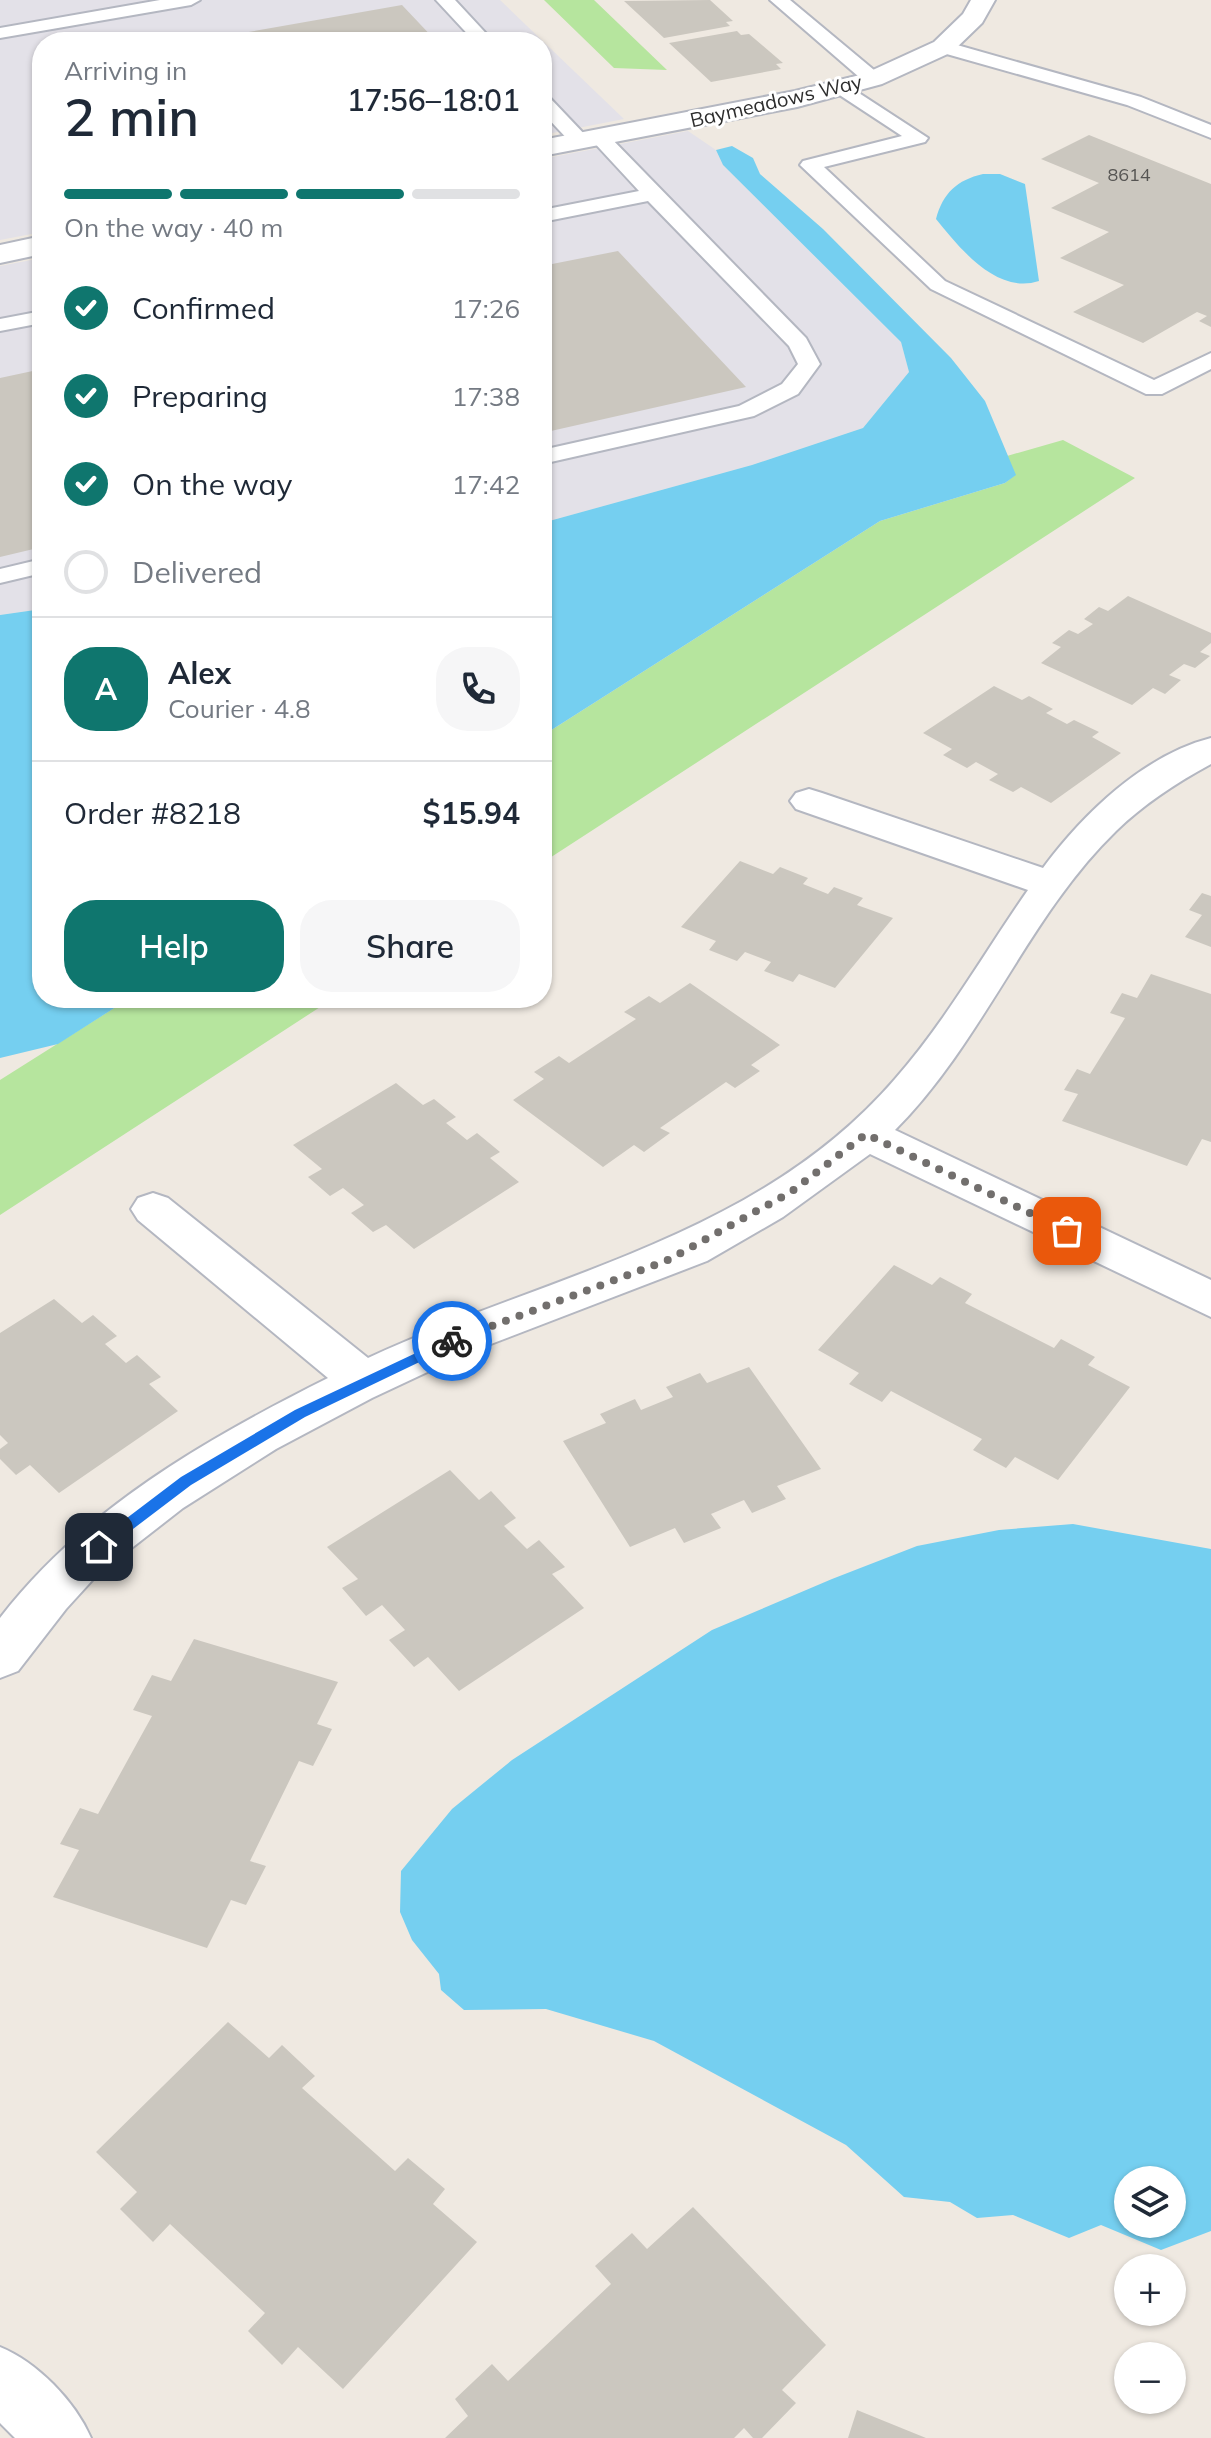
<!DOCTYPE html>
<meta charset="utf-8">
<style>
body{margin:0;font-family:Mulish,sans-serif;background:#f6f6f7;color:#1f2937;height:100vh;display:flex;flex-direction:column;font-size:30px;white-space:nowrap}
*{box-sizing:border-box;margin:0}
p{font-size:26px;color:#747a83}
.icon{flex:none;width:44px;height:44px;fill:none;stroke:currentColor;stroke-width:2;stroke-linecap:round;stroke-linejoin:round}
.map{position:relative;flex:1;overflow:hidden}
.panel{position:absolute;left:32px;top:32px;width:520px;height:976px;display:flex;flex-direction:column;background:#fff;border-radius:32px;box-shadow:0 2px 6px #0004}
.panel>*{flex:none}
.tools{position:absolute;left:1114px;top:2166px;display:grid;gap:16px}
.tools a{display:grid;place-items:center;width:72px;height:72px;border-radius:50%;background:#fff;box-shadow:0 2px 6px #0004;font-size:40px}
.pin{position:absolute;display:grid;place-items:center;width:68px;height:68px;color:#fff;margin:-34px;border-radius:16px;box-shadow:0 4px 12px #0006}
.courier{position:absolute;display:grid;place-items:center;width:80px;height:80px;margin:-40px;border:6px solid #1a73e8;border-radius:50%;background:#fff;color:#222;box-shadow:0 2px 10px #0007}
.overview em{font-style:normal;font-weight:600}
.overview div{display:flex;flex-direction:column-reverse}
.overview{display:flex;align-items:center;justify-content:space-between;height:136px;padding:0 32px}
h1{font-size:52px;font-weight:600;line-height:60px}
.bar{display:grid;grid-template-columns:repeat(4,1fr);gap:12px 8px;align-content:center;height:96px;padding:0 32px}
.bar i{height:10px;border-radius:6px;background:#e0e1e3}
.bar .selected{background:#0f766e}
.bar p{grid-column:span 4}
.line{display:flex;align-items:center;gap:20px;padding:0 32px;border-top:2px solid #e0e1e3}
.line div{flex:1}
.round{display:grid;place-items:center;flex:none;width:84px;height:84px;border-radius:32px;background:#f6f6f7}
ol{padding:0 32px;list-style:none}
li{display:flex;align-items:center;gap:24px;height:88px}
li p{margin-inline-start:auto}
li .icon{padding:8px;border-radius:50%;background:#0f766e;color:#fff;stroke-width:4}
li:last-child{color:#747a83}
li i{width:44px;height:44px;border:4px solid #e0e1e3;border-radius:50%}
.button{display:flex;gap:16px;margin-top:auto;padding:16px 32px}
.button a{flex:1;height:92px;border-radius:32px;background:#0f766e;color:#fff;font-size:32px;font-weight:600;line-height:92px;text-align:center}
.button a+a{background:#f6f6f7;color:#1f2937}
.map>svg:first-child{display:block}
</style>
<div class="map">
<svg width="1211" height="2438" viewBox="0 0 1211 2438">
<rect width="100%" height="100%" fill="#efe9e1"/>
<path fill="#e3e1e8" d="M0,0h500l124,119 -82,16v-93h-500v190l-42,8z
M688,131l28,19 7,15 178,177 8,30 -46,56 -111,37 -210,58v-364z
M42,258v351l-42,6v-349z"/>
<path fill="#b6e59e" d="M544,0h50l73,70 -53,-2z
M1063,440l72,38 -593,385v-127l338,-215 125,-38 10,-8 -8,-19z
M130,998h204l-334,217v-135z"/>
<path fill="#75cff0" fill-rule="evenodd" d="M732,146l21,12 7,16 63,55 128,129 34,43 31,74 -11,8 -125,38 -338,215v-213l210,-58 111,-37 46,-56 -8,-30 -178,-177 -7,-15z
M983,174h17l25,10 14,97c-43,14 -80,-34 -103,-62 7,-26 21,-39 47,-45z
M42,609v389h88l-72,46 -58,14v-443z
M1073,1524l138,25v682l-50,19 -60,-25 -32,13 -56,-23 -36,3 -27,-16 -46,-5 -58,-52 -192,-104 -108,-32 -82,1 -23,-20 -2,-16 -27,-34 -12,-28 1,-41 51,-62 60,-49 200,-130 120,-51 85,-33 82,-16zM1172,2180v44h-44v-44z"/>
<path fill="#cbc7bf" d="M710,0l23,21 -7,1 4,4 -66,12 -40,-37z
M402,5l35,37h-234v-2z
M737,31l4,4 8,-1 34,29 -7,1 5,5 -70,13 -42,-39z
M130,35l5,7h-36v-2z
M1089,135l122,49v143l-12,-6 8,-5 -10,-4 -54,31 -70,-31 51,-27 -64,-27 49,-26 -58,-24 48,-25 -58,-24z
M618,251l128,136 -204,46v-167z
M42,369v178l-42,10v-179z
M1128,596l83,37v10l-11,9 10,4 -15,12 -11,-4 -15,11 12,5 -16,14 -12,-6 -21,17 -91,-42 20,-16 -9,-4 17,-13 9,4 15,-10 -9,-5 15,-12 9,4z
M994,686l28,14 7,-4 24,13 -7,4 21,11 7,-4 25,12 -7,5 29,16 -70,50 -30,-16 -8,5 -24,-12 9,-6 -22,-12 -9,6 -24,-13 9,-6 -29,-16z
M740,861l33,13 7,-7 28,11 -5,6 25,10 6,-7 29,11 -6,7 36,13 -58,70 -36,-14 -6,8 -29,-11 7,-9 -26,-10 -8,9 -28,-11 7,-9 -35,-14z
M1202,893l9,3v51l-26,-10 17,-22 -13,-5z
M1151,974l60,20v148l-9,-3 -15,27 -125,-45 16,-27 -14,-4 13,-21 13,5 35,-56 -15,-5 12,-20 15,5z
M690,983l90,62 -29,20 9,6 -25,17 -9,-6 -66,46 10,5 -26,19 -10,-7 -31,22 -90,-67 31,-21 -10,-7 25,-16 10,7 67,-44 -12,-7 25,-16 11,7z
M396,1083l27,22 11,-6 22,18 -10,6 21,17 10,-7 23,19 -10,6 29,24 -105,67 -28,-24 -13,7 -22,-19 13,-8 -21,-17 -13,8 -22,-19 14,-8 -29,-24z
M894,1265l38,20 8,-8 32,17 -7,9 89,45 7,-9 34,18 -7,8 42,22 -72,93 -43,-23 -9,11 -33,-18 9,-11 -91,-48 -9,11 -33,-18 10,-11 -41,-23z
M54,1299l28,24 11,-8 24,21 -12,8 21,19 11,-8 24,22 -12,7 29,27 -119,82 -29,-28 -14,10 -16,-16v-10l8,-6 -8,-8v-102z
M749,1367l72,102 -44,17 9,13 -34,14 -8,-13 -33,14 10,14 -37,15 -9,-15 -45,19 -67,-106 43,-18 -6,-9 35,-15 6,11 32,-13 -7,-10 34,-14 7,10z
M450,1470l29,30 12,-9 25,27 -12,8 23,23 12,-9 26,27 -13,7 32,34 -125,83 -31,-34 -14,10 -25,-27 16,-10 -23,-25 -16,11 -24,-28 16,-9 -31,-32z
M194,1639l144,43 -21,42 15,5 -19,37 -14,-5 -49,100 16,5 -20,39 -15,-5 -24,48 -154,-51 26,-47 -19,-6 20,-36 18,6 54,-98 -19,-6 19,-35 19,6z
M228,2022l41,36 13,-13 33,31 -13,12 93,83 13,-13 37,31 -12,15 44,38 -134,147 -45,-42 -16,18 -34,-34 17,-18 -95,-89 -17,18 -33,-33 17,-17 -41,-40z
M693,2207l133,138 -44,45 14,13 -34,35h-9l-9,-10 -10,10h-289l23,-22 -13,-17 37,-35 16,17 103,-97 -16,-18 37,-33 15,16z
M857,2410l69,28h-78z"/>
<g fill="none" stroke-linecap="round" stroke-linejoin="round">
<g stroke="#b4b7c1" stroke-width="4">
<path id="lane" d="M160,0h40l-9,5 -191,33v-10z
M436,0h19l39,42h-19z
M770,0h20l90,75v8h-14z
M943,41l198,56 70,28v13l-84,-33 -191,-54 -2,-4z
M842,82l86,56 -3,4 -101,25 121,114 209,99 57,-27v16l-49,25h-16l-215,-105 -131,-124 3,-4 99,-25 -67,-44 -2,-4z
M542,95l7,2 38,40 3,4 -3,4h-14l-31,-33z
M599,131l7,2 200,205 14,26 -22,30 -44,22 -212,48v-14l197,-44 43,-22 16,-20 -9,-18 -141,-145 -106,21v-12l97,-19 -50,-54z
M42,311v12l-42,8v-12z
M42,559v14l-42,10v-14z"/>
</g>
<g stroke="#b4b7c1" stroke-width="4">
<path id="street" d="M1211,738v26c-35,19 -66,39 -95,67 -88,85 -132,210 -221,299l316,150v37l-341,-163 -87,63 -76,44 -237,91 -98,46 -96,51 -93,59 -86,67 -31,34 -48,62 -18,7v-60c84,-109 206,-179 328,-240l-190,-158 -7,-11 7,-11 15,-5 15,5 200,160c181,-84 390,-120 527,-279 51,-58 89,-126 133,-189l-232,-81 -6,-8 6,-8 13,-4 13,4 221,75c40,-54 101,-113 168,-130z
M0,2347c37,15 75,54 91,91h-76l-15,-15z"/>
</g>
<g stroke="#b4b7c1" stroke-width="4">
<path id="secondary" d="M971,0h24l-13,23 -30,29 -70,32 -85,23 -255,49v-16l253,-49 69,-17 70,-32 29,-28z
M42,236v18l-42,9v-18z"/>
</g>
<use href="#lane" fill="#fff" fill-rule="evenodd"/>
<use href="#street" fill="#fff" fill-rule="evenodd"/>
<use href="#secondary" fill="#fff" fill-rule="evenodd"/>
</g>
<path fill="#1a73e8" d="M452,1336l7,5 -2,3 -152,73 -114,68 -87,66h-10v-8l87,-66 114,-67z"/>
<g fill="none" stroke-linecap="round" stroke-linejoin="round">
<path stroke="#726f6d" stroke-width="8" stroke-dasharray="0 14.4" d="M452,1341l216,-81 123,-68 75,-58 201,97"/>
</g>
<g text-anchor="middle" stroke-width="6" stroke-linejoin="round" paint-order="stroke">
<g font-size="18" fill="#555452">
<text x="1129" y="181">8614</text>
</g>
<g font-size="20" fill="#2e2e2e" stroke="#fff">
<text transform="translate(776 101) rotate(-13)" y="7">Baymeadows Way</text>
</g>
</g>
</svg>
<div class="tools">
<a><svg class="icon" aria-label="layers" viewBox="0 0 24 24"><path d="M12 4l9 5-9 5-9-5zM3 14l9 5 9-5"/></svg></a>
<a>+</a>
<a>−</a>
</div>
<div class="pin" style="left:1067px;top:1231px;background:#ea580c"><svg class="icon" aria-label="bag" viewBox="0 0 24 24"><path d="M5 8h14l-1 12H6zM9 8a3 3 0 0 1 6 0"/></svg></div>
<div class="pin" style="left:99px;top:1547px;background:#1f2937"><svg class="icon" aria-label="home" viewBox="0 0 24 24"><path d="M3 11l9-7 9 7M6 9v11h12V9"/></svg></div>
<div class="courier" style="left:452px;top:1341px"><svg class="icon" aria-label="bike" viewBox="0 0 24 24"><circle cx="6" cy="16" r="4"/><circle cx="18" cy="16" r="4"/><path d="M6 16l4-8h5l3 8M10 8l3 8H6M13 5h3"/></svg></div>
<section class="panel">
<div class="overview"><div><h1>2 min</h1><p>Arriving in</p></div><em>17:56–18:01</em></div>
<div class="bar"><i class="selected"></i><i class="selected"></i><i class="selected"></i><i></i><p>On the way · 40 m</p></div>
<ol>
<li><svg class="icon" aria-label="check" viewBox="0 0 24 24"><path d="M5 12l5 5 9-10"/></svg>Confirmed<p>17:26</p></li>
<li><svg class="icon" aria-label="check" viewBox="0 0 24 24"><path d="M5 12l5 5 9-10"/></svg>Preparing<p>17:38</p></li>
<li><svg class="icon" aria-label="check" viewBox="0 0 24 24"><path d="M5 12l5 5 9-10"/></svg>On the way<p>17:42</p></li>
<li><i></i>Delivered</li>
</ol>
<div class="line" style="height:144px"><b class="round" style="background:#0f766e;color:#fff">A</b><div><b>Alex</b><p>Courier · 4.8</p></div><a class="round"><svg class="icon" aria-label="phone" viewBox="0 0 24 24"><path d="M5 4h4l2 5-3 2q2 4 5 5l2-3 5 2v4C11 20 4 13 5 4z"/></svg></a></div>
<div class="line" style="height:104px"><div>Order #8218</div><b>$15.94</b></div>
<div class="button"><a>Help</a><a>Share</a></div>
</section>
</div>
